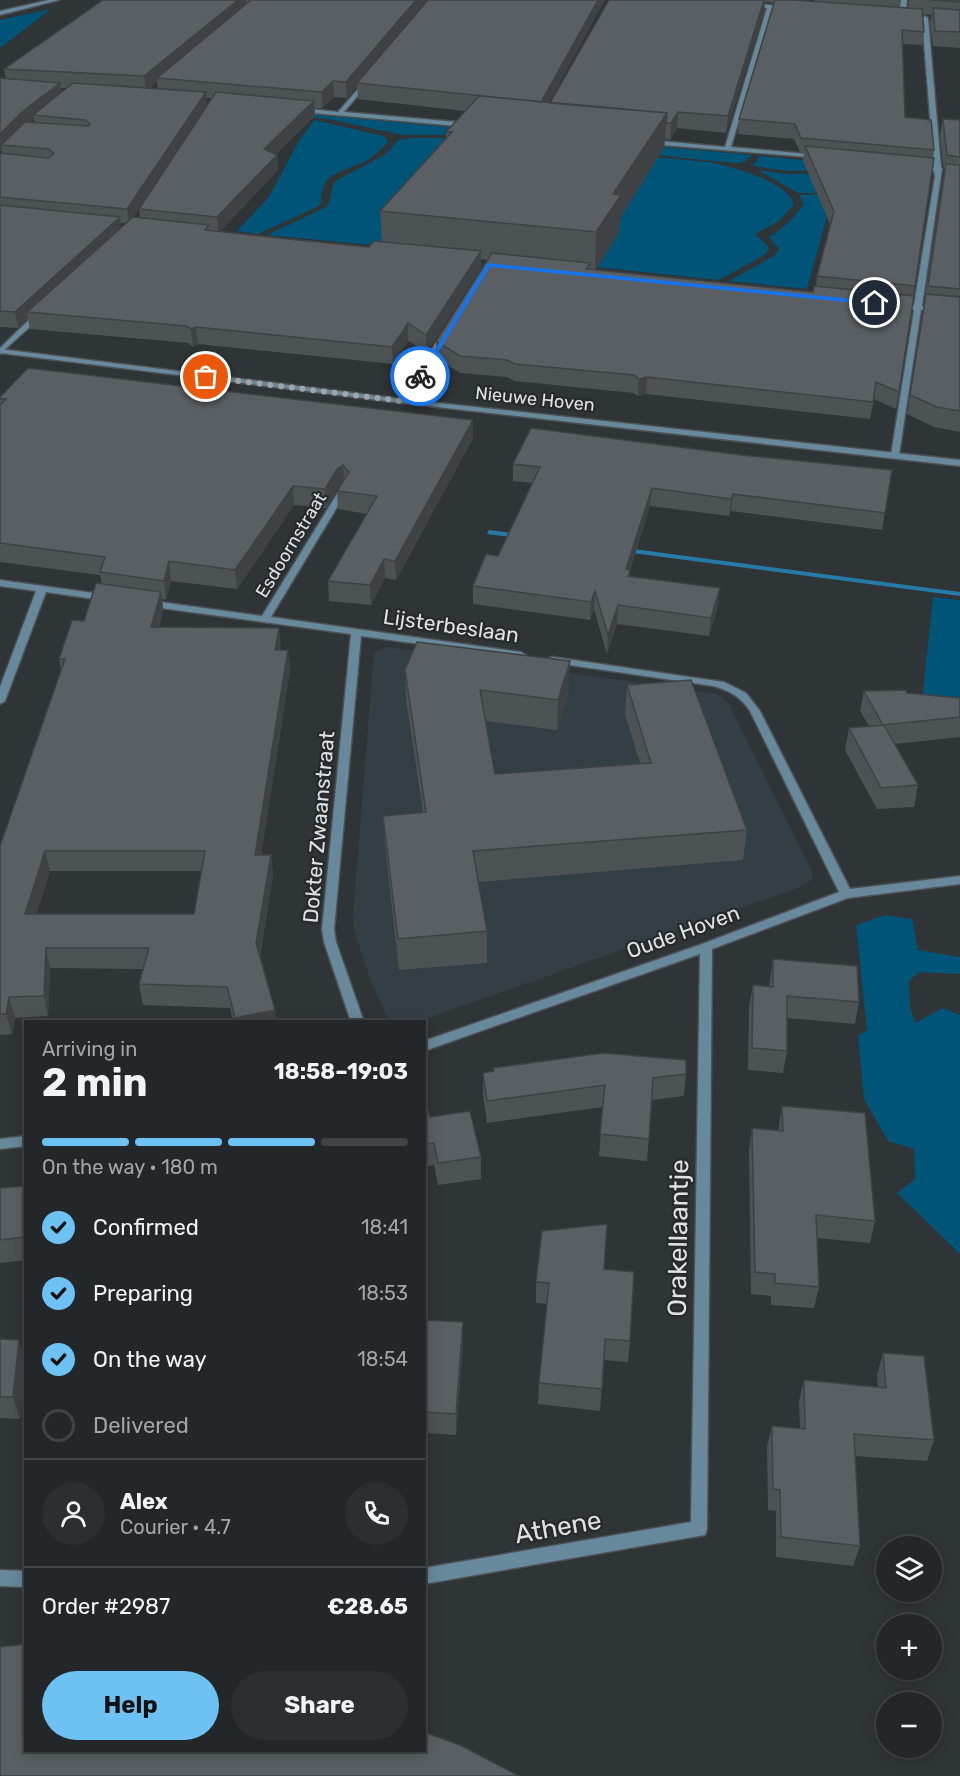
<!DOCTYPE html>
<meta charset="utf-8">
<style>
body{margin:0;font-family:Rubik,sans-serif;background:#2b2f31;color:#f1f3f6;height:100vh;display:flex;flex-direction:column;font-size:22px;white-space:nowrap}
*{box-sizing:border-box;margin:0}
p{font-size:20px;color:#a3a5a8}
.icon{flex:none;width:33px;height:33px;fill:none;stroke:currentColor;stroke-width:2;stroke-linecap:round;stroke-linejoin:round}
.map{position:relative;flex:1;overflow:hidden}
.side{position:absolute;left:24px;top:1020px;width:402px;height:732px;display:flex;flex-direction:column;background:#232729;border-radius:0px;box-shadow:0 3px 15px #0003,0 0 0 2px #404446}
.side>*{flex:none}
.tools{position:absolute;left:876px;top:1536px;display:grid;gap:12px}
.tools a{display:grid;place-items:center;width:66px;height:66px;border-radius:50%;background:#232729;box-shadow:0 3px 15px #0003,0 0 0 2px #404446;font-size:30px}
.pin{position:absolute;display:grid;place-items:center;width:51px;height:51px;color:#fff;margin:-26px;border:3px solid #fff;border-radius:50%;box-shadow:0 2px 6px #0007}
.courier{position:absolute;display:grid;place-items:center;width:60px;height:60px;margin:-30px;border:4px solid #1a73e8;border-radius:50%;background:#fff;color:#222;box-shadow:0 2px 8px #0007}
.head em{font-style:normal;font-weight:700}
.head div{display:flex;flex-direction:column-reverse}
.head{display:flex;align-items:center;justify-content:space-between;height:102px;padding:0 18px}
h1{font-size:39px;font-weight:700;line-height:45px}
.bar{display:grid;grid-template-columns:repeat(4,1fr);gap:9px 6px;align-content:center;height:72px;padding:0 18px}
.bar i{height:8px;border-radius:4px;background:#404446}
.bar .selected{background:#6dc2f3}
.bar p{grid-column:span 4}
.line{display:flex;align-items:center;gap:15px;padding:0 18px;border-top:2px solid #404446}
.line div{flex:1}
.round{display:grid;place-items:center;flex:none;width:63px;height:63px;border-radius:32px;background:#2b2f31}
ol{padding:0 18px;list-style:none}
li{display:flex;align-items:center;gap:18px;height:66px}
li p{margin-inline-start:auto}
li .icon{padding:6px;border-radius:50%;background:#6dc2f3;color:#111;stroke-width:4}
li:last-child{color:#a3a5a8}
li i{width:33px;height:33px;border:3px solid #404446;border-radius:50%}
.primary-button{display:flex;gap:12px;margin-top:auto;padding:12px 18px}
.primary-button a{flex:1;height:69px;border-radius:36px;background:#6dc2f3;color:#111;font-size:24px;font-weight:700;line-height:69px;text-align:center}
.primary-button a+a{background:#2b2f31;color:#f1f3f6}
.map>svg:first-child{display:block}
</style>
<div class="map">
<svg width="960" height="1776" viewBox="0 0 960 1776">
<rect width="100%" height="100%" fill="#2f3437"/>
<path fill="#343e45" d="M389,647l329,47 11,10 83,167v8l-9,7 -19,7 -364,128h-31l-18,-39 -17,-52 -1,-15 21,-263z"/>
<path fill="#005477" d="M51,9l-51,39v-28z
M243,108l247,23 -37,4h-50l-75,-16 -91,-9z
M314,120l70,16 4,6c-8,9 -15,16 -26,21 -24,10 -41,10 -41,40l-4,4 -59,27 -21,-3 32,-34 28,-53z
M498,132l254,23 -7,7 -8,1c-80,-6 -160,-19 -239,-31z
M410,138h40l258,24c22,4 81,19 86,43l-15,16 -24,13 14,13 -3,7 -47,26 -123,-13 47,-93 -250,73 -126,-12 59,-28c8,-8 2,-18 11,-27l48,-25 13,-15z
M760,156l153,14 -125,1 -35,-5z
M758,170l29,4 52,-1 -32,116 -78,-8 45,-25 5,-7 -10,-12c13,-8 25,-18 34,-32l-3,-10 18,-1 -1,-3 -2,2h-17z
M933,597l27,3v117l-39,-6z
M885,915l27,4 6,31 42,7v17l-41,-2 -10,9 1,26 5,16 28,-15 17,7v239l-63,-61 18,-14 -1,-30 -26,-8 -24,-42 -6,-63 9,-6 -11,-105z"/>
<path fill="#257ba6" d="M489,530l471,62v4l-473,-62z"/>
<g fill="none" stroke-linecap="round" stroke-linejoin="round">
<g stroke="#4b5053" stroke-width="3">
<path id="minor" d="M732,0l59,8 -3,2 -16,-2 -41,139 87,8 2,1v2l-170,-14 -3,-2 3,-2 75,7 42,-139 -19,-1z
M901,0h6l-2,17 -3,2 -3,-2z
M925,16l3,2 13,149 1,2 -20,137 38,4v4l-39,-4 -22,145 -4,3 -4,-3 23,-145 -19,-4 4,-2 15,1 21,-129 -1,-5 -21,-4 3,-2 18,2 -12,-149z
M366,80l3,2 -25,30 124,11 3,2 -3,2 -167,-15 -3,-2 3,-2 37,4z
M38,311l7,2 -45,41v-6z
M441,335l7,2 -43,66h-6l-1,-2z
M344,486l4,3 -77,128 250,35 5,3 -5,3 -160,-22 -27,293 2,13 28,80h-13l-27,-80 -2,-13 29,-295 -205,-28 -5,-3 5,-3 116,16 78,-127z
M0,580l108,15 5,3 -5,3 -62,-9 -41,109 -5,3v-17l36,-96 -36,-5z
M553,657l171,25 22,11 14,18 90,178 110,-13v8l-112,14 -136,51 -5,580 -2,6 -281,49v-16l267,-46 9,-568 -276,97v-10l278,-97 137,-52 -89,-181c-9,-14 -21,-21 -37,-25l-164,-24 -1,-2 1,-2z
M26,1136v10l-26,3v-10z
M0,1570l26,1v16l-26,-1z"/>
</g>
<g stroke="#4b5053" stroke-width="3">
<path id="tertiary" d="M49,0h10l-59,15v-4z
M0,349l402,50 558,61v6l-558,-63 -402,-50z"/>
</g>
<use href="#minor" fill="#68889b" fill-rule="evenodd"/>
<use href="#tertiary" fill="#68889b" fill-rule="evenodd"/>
</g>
<path fill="#4d5254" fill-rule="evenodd" d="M103,0h502l-56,102 1,1 59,-103h197v1h8v-1h86l-1,8h9l1,-8h51v48l-27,-2 -3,-24 2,-7 -10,-1 2,18 -2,13 -20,-1 3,73 29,33 -1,8h1l-21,138h1l-18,113 -22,-10 -4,20 -224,-25 -8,2 -5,-3 -118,-12 -8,-4 -47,-4 -24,-15v-17l52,-81 -7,-1v9l-54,84 -19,-11 -15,23 -195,-20 -5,3 -5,-4 -158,-14 -2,-10 -10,9 -18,-1v-174h2v-4l-2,2v-73l6,1 -2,-10zM765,2l9,1 -35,116 -1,15 56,5 6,13 4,1 -1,8 27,63 -13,52 -1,10 -3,6 -218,-22 24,-37 1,-15 44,-70 1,-9 5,1 7,-12 49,5 38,-122zM157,82l1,7 -8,-1zM357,86l1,13 107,12 -19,21v7l-66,72 2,31 -13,5 -149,-16 58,-61 -1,-15 -1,-1 39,-38v-8h7l12,-11 13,1zM60,88h7l-6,5zM206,98h6l-5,7zM34,119l1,4h-6zM164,171l-25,38 1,9 -7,-1zM121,223h5l-5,5z
M943,119l17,1v312l-26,-5 -27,-13 37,-242 -4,-37z
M0,397l473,23v18l-77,142 -11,-2 -14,27 -42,-4 -1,-20 39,-67 -29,-5 -1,-18 3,-4 -2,1 -12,20 -32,-3 -57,84 -66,-8 -5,19 -4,-1 1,11 -4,17 120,1 1,22h8l2,20 -29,185h10l2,20 -13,81 15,54 1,12h-43l-3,-14 -87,-3 -4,-21 5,-15 -94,-1 -2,48 -33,2 -3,16 -12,1v-189l61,-175 -2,-12 25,-38 18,-37 -2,-9 -100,-13zM50,871h152l-8,43h-158z
M741,455l151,15 -10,60 -151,-19 -2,5 -79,-10 -20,64v6l88,30 -9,30 -92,-12 -10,30 -13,-45 -4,11 -117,-16v-18l25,-30 34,-73 -19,-2v-17z
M405,670l164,21 -12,39 -71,-9 9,53 145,-11 -15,-48 2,-30 120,145 -4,30 -264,22 8,49v32l-88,7 -14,-123 -2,-31 40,-4 -17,-112z
M864,691l43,2 53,5v39l-65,7 23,41 -4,22 -37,2 -32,-59 4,-22 20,-2 -9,-15z
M773,959l86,43 -4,22 -68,-6v33l-4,22 -35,-3 1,-63 4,-22 16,1z
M493,1068l193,6 -2,22 -32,4 -5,61 -48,-5 4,-49 -116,16 -4,-28v-22l10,-2z
M424,1098l6,19 51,40v22l-43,6 -4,-20 -10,2z
M782,1106l93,115 -5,22 -53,-5 2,49 -5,21 -43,-3v-9l-20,-2 -2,-144 3,-22 26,3z
M26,1186v74l-26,3v-75z
M604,1269l26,72 -2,21 -24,-2 -4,51 -62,-7 1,-21 8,-79 -11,-1v-21z
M424,1320l39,2v22l-7,91 -32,-2z
M0,1339l25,23 -5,57 -20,-1z
M883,1353l51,87 -7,21 -72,-5 5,90 -7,20 -77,-9v-46l-8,-1 -1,-63 5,-21 28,3 -1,-28 5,-21 74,7 -1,-12z"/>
<path fill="#3e4245" d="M238,0h8v8l-89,70v4l-11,10 -2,-16z
M416,0h12l-71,83v3l-10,12 -1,-16z
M598,0h7l-70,128v-17z
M764,0h1l-1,11 -38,122 2,-17z
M333,81l1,16 -12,11v-16z
M60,83l2,13 -29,19 1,4 -33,26 1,4 -2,2v-17l23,-23z
M206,92l1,14 -78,118 -2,-15z
M314,101l1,15 -50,49 -1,-16z
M678,112l-1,16 -7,12 1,-17z
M667,113l-3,35 -44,70 -1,15 -24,38 1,-39 17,-38z
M277,155l1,15 -59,63 -2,-16z
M120,217l2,15 -95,80 1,7 -10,9 -3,-16z
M481,251v17l-54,84 -1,-17z
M408,323v18l-15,23 -1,-17z
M196,327l2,17 -5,3 -2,-18z
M647,377l-1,17 -8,2 1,-17z
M473,420v18l-77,142 -1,-19z
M343,465l1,19 -6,4 -12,20 -1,-19 12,-20z
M293,486l1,19 -57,84 -2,-19z
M652,488l-2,18 -25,81 1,-18z
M733,494l-2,17 -2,5 2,-17z
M384,559l1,19 -14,27 -1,-20z
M169,561l2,20 -5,19 -2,-19z
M720,588l-2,18 -9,30 2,-18z
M595,591l-1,18 -4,11 1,-18z
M161,592l2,18 -9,36 -3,-19z
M618,605l-1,19 -10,30 1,-19z
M279,628l2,19 -4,23 -2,-20z
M288,650l2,20 -32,205 -3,-20z
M570,661l-1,30 -12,39 1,-30z
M45,851l5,20 -20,63 -5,-20z
M271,855l2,20 -15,88 -2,-20z
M46,948l4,20 -2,48 -4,-20z
M9,997l6,21 -3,16 -6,-20z
M275,1010l1,12h-41v-4z
M463,1322v22l-7,91v-21z
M19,1340l6,22 -5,57 -7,-22z"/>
<path fill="#595f62" stroke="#3e4245" stroke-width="1.5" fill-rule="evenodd" d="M103,0h135l-94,76 -140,-7z
M251,0h165l-70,82 -13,-1 -11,11 -165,-14z
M428,0h170l-57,102 -184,-19z
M609,0h155l-36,116 -50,-4 -7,11h-5l1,-10 -117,-10z
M775,0h19l128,9 2,23 -22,-2 3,87 26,3 3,30 -133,-12 -6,-14 -56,-5z
M931,0h29v2z
M933,8l27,2v22l-25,-1z
M0,78l60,5 -37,28 -23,23z
M73,83l133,9 -79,117 -127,-12v-44l48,5 6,-4 -5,-5 -48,-4 24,-23 64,4 1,-2 -5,-4 -52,-5z
M216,92l98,9 -50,48 13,6 -60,62 -78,-8z
M479,96l188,17 -54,81 8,1 -25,37 -216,-21 72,-79h-6z
M943,119l17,1v37l-13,-2z
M805,146l129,12 -19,128 -98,-10 17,-65z
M946,164l14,1v124l-32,-3z
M0,205l120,12 -105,95 -15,-1z
M133,217l76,8 -4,5 83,9 81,8 5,-6 107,10 -55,84 -18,-12 -16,24 -196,-20 -5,2 -5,-3 -159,-14z
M492,253l98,10 -4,6 227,23 1,-6 100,10 -15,96 -23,-10 -3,20 -226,-25 -8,2 -5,-4 -119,-11 -8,-4 -47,-4 -24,-15z
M926,294l34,3v114l-23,-4 -27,-12z
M28,368l445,52 -78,141 -11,-2 -14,26 -42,-4 49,-85 -40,-5 12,-19 -6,-7 -6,4 -12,20 -32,-3 -58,84 -66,-9 -5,20 -64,-9 5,-15 -105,-14v-138l6,-6h-6v-2z
M531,428l210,27 151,15 -7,43 -152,-19 -2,5 -79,-11 -26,81 4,1 -2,6 92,12 -9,30 -93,-13 -10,30 -13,-44 -4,11 -118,-16 13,-32 12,2 42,-89 -27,-3z
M96,583l65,9 -10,35 128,1 -4,22h13l-33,205h16l-15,88 19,67 -40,8 -8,-31 -88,-3 10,-36h-103l-2,48 -35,1 -3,17h-6v-168l65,-187h-6l13,-39 12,1zM45,851h160l-11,63h-169z
M417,642l153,19 -12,39 -78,-10 15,84 156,-11 -24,-78 64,-5 56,150 -274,21 14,80 -89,8 -15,-123 43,-4 -21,-142z
M906,690l1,3 53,5v19l-77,8 -19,-34z
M884,725l34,60 -37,3 -32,-60z
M773,959l84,7 2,36 -72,-6v55l-35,-3 1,-63 20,2z
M603,1053l83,7v14l-33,4 -4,61 -49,-5 5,-49 -118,16 -4,-28 11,-2 -1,-3z
M424,1098h1l5,19 40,-6 11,46 -43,6 -4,-20 -10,1z
M782,1106l83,7 10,108 -59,-6 3,72 -44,-4v-9l-20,-2 -3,-144 31,3z
M26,1186v51l-26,3v-52z
M607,1224l-3,45 30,3 -4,69 -25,-2 -3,50 -63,-6 10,-100 -13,-1 6,-51z
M424,1320l39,2 -7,92 -32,-2z
M0,1339l19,1 -6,57h-13z
M883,1353l41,3 10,84 -80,-6 6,112 -79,-9 -1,-47 -7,-1 -1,-63 33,3 -1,-49 82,8z
M26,1644v106h398v-18l36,13 59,31h-519v-129z"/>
<path fill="#1a73e8" d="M487,263l388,38 3,2 -3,2 -385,-38 -66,109 -6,2z"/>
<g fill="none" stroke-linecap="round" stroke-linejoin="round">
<path stroke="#a1a5a7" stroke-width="6" stroke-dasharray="0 10.8" d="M206,377l196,24 18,-25"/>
</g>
<g text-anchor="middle" stroke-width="4.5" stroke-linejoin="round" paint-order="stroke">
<g font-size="18" fill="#dfe2e4" stroke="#262a2d">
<text transform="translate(535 399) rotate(6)" y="6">Nieuwe Hoven</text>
<text transform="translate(291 545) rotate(-59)" y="6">Esdoornstraat</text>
</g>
<g font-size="21" fill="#dfe2e4" stroke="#262a2d">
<text transform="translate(451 626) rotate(8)" y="7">Lijsterbeslaan</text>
<text transform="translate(319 827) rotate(-85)" y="7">Dokter Zwaanstraat</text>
<text transform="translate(683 932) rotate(-20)" y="7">Oude Hoven</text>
</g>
<g font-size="26" fill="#dfe2e4" stroke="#262a2d">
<text transform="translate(678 1238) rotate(-89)" y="9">Orakellaantje</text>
<text transform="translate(558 1527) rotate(-10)" y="9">Athene</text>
</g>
</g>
</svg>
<div class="tools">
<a><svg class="icon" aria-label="layers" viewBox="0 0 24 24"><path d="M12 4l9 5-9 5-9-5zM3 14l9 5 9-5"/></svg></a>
<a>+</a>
<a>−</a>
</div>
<div class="pin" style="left:206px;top:377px;background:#ea580c"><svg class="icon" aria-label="bag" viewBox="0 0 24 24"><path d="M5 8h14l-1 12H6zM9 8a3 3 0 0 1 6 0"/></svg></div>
<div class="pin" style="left:875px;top:303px;background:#1f2937"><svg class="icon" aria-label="home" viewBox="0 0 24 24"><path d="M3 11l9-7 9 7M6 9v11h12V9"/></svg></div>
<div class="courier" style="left:420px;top:376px"><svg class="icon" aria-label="bike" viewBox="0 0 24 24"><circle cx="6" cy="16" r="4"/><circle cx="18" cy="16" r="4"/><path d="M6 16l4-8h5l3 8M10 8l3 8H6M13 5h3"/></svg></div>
<section class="side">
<div class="head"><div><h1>2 min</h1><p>Arriving in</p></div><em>18:58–19:03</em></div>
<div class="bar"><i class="selected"></i><i class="selected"></i><i class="selected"></i><i></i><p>On the way · 180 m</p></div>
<ol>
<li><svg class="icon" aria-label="check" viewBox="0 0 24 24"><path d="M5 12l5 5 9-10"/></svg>Confirmed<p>18:41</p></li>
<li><svg class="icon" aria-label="check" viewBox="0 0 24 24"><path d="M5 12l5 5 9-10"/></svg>Preparing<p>18:53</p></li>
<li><svg class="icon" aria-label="check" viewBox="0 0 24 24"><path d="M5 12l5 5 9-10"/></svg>On the way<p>18:54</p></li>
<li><i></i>Delivered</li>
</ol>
<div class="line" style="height:108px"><a class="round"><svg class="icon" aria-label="person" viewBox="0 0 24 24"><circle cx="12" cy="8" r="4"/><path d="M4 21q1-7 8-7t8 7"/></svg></a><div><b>Alex</b><p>Courier · 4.7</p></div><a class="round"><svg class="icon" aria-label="phone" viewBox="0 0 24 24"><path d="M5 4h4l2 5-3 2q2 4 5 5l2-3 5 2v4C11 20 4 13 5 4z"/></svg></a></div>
<div class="line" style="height:78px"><div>Order #2987</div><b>€28.65</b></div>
<div class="primary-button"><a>Help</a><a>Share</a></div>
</section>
</div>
